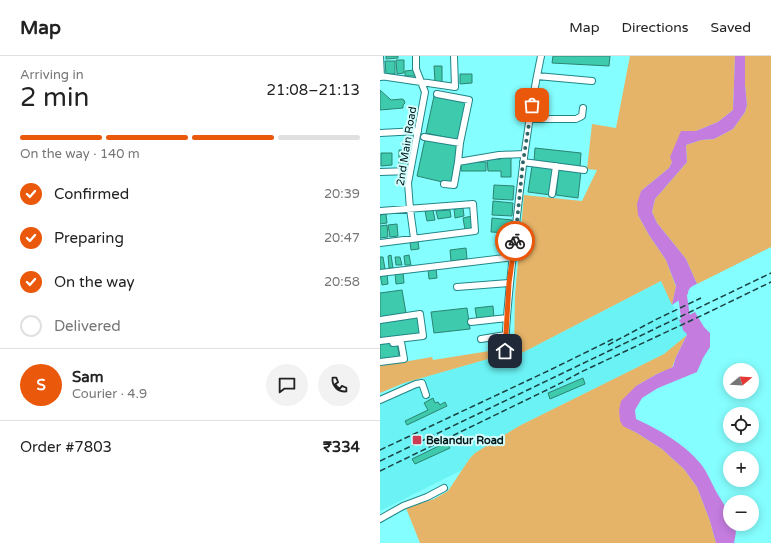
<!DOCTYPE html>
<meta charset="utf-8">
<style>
body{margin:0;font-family:"Varela Round",sans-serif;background:#f2f2f2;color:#222;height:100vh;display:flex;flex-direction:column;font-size:15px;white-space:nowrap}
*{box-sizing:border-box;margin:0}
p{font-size:13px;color:#767676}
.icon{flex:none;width:22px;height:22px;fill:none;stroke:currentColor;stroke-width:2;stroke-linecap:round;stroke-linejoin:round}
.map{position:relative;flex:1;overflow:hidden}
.side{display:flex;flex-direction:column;background:#fff;width:380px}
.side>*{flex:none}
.needle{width:26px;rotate:72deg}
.tools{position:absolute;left:343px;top:307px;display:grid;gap:8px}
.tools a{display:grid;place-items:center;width:36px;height:36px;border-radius:50%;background:#fff;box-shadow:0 2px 10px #0003;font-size:20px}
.pin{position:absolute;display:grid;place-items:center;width:34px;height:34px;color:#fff;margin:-17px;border-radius:8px;box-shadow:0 2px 6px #0006}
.courier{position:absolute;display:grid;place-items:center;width:40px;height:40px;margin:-20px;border:3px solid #ea580c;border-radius:50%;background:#fff;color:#222;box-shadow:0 1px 5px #0007}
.head em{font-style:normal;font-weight:600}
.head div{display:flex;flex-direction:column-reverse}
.head{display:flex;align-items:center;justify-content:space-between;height:68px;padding:0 20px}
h1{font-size:26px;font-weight:600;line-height:30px}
.bar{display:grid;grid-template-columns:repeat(4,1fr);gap:6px 4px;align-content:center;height:48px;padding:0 20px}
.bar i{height:5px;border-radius:3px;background:#e0e0e0}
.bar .current{background:#ea580c}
.bar p{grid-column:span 4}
.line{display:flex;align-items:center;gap:10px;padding:0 20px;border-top:1px solid #e0e0e0}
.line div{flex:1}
.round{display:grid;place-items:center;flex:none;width:42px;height:42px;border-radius:21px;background:#f2f2f2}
ol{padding:0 20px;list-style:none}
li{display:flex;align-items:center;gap:12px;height:44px}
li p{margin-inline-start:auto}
li .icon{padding:4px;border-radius:50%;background:#ea580c;color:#fff;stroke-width:4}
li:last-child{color:#767676}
li i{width:22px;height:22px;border:2px solid #e0e0e0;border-radius:50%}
header{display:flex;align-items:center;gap:24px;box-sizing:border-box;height:56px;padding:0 20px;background:#fff;border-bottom:1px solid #e0e0e0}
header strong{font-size:19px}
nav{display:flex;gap:22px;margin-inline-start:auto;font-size:14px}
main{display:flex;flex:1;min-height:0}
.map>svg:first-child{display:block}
</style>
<header>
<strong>Map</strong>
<nav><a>Map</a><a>Directions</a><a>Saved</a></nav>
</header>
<main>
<section class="side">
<div class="head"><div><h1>2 min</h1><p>Arriving in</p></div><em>21:08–21:13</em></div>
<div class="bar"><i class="current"></i><i class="current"></i><i class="current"></i><i></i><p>On the way · 140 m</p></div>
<ol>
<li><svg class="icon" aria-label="check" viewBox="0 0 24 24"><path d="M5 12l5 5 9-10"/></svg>Confirmed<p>20:39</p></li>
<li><svg class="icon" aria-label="check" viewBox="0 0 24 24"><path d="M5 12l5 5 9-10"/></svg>Preparing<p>20:47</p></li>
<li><svg class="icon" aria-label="check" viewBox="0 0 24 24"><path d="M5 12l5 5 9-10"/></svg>On the way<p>20:58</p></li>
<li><i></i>Delivered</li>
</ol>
<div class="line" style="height:72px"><b class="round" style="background:#ea580c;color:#fff">S</b><div><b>Sam</b><p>Courier · 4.9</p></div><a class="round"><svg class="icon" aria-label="chat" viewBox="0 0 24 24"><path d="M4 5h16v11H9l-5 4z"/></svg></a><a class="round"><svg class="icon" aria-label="phone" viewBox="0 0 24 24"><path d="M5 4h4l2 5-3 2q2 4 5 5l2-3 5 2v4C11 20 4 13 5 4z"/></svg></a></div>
<div class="line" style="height:52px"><div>Order #7803</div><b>₹334</b></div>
</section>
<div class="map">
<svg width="391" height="487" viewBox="0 0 391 487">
<rect width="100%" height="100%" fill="#85feff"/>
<path fill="#6bf2f4" d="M281,225l26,54 -23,19 -145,72 -44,27 -5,5 -8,12 -82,41v-108l11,-6 13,-14 98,-28 12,2z"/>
<path fill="#e6b468" d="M250,0h105l-2,54 -15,12 -22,9 -24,31 -3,6 -28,23 -3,24 11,20 17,25 10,27 -4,18 -11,-24 -147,76 1,-62 9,-100 58,6 15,-31 -10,-1 5,-45 24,4z
M365,0h26v191l-74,37 -11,-25 -29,-36 -5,-11 3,-13 32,-37 -1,-17 15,-5 13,-1 19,-10 12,-17 2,-7 -2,-20z
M307,279l-11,22 -4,11 -15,6 -21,12 -12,40 13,7 25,16 22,20 13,18 13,34 6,22h-296l-14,-35 28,-9 14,-8 22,-33 5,-5 44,-27 145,-72z
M122,293v6l-98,28 -24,10v-27l52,-9 1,3z"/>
<path fill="#c47ddf" d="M355,0h10v29l2,20 -2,7 -12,17 -19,10 -13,1 -15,5 1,17 -32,37 -3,13 5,11 29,36 11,25c-5,2 -9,4 -9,10l-16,11 4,-19 -10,-26 -17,-25 -11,-20 -1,-11 4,-13 28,-23 3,-6 -2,-5 11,-26h15l22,-9 15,-12z
M315,256l9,15 6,6v14l-7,11 -6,14 -39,16 -16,10 -7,12 1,9c24,11 47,24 64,44 7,8 12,21 17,30 6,10 13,19 13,31h2l4,8 -2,11h-18l-6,-22 -13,-34 -13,-18 -22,-20 -25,-16 -14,-7 -3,-5 -1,-11 2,-9 15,-15 21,-12 16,-7 3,-10 11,-22 -8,-15z"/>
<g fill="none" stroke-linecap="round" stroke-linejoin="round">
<path stroke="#c47ddf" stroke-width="9" d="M301,229l6,43"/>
</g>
<path fill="#3dcaad" stroke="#2c8471" d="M6,0h12v2l-12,1z
M173,0h57l-1,10 -57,-3z
M16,4h8v13l-7,1z
M5,5h10v13h-9z
M54,10h8v16h-7z
M34,14l1,6h-10v-5z
M80,18h12v9l-12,1z
M0,34l11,10 11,-1 2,1 1,3 -2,2v3l-23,2z
M54,40l32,7 -7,37 -33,-7z
M45,83l34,7 -8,38 -34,-8z
M155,92l46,5 -1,14 -46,-6z
M19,94h9v13h-9z
M1,97h11v12l-11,1z
M120,101h11v20h-10v-6h-13l-1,-12h14z
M81,106h25v9h-25z
M152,110l22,3 -3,26 -23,-3z
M179,113l22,2 -3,27 -22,-3z
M114,129l20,1 -1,14 -20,-1z
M113,145l20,2 -1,13 -20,-1z
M83,152l1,8 -9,2 -1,-9z
M53,154l2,10 -8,1 -2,-10z
M70,154l1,7 -13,2 -2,-8z
M6,158l1,9 -7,1v-9z
M92,160l1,12 -8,2 -2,-12z
M112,162l20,2 -1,13 -20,-1z
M17,168l1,12 -8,1 -2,-12z
M7,169l1,12 -8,1v-12z
M38,185l1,8 -8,1 -1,-8z
M86,192l1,11 -16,2 -1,-11z
M11,199l2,13h-4l-1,-12z
M29,199l2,10h-6l-1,-9z
M0,201h3l2,12 -5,1z
M15,201h5l2,8h-6z
M56,212l1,10 -8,1 -1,-10z
M23,216l1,11 -8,1 -1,-11z
M7,217l1,11 -6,1 -2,-11z
M22,234l4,23 -26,4v-24z
M113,250l1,12 -17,2 -2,-12z
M87,252l3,21 -36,4 -3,-21z
M39,259l2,19 -41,5v-18z
M17,286l3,19 -20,2v-19z
M203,322l2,6 -35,15 -2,-6z
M53,342l2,5 3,-1 2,3 5,-3 2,4 -40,19 -2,-4 23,-11 -4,-7z
M67,386l3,6 -35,16 -3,-5z"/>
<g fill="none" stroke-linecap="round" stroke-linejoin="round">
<g stroke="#228687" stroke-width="8">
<path id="minor" d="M0,0l1,21
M0,20l75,11 -1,-31
M157,20l55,5
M57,38l32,6 -9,43 -2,19 41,-7 25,-1
M150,63h46l6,-3 1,-8
M0,77l38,-2
M44,81l36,6
M143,106l61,8
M0,116l30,-1
M64,128l10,1 4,-23
M172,138l4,-28
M0,155l93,-7 2,27 -95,12
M34,182l-4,-29 -2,-26 17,-91 -9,-23v-13
M0,217l133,-16
M77,231l52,-4
M0,264l40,-6 3,22 -43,5
M91,266l36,-4
M101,283l25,-4
M125,295c1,-37 6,-73 9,-109 7,-62 14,-125 27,-186
M0,306l24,-3 -3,-17 -8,1
M0,344l36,-16 6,-1 4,12
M0,463l23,-13 24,-9 17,-9"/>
</g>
<use href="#minor" stroke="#fff" stroke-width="6"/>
<path stroke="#1a4344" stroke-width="1.5" stroke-dasharray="6 3" stroke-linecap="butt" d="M228,289l47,-25 46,-22
M0,394l170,-80 63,-31
M0,405l391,-188
M0,415l177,-86 24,-13 126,-59 64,-31"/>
</g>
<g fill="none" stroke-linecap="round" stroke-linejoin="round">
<path stroke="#2f6768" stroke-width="4" stroke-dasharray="0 7.2" d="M135,185l8,-79 9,-57"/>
<path stroke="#ea580c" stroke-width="5" d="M125,295l4,-68 6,-42"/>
</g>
<rect fill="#cb3b52" stroke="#d3fefe" stroke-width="1.5" x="32" y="379" width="10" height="10" rx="2"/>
<g text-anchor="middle" stroke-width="4" stroke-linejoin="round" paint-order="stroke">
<g font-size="11" fill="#001617" stroke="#d3fefe">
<text transform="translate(26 90) rotate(-81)" y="4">2nd Main Road</text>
</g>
<g font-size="11" font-weight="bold" fill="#001617" stroke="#d3fefe" text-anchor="start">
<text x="46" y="388">Belandur Road</text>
</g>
</g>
</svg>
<div class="tools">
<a><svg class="needle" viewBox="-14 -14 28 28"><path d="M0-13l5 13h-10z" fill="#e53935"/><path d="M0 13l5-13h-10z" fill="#767676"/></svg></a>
<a><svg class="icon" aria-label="locate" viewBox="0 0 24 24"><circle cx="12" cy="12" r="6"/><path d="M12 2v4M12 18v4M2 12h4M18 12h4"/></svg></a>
<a>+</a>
<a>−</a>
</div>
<div class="pin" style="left:152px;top:49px;background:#ea580c"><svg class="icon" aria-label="bag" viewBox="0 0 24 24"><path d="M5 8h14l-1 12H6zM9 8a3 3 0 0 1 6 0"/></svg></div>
<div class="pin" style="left:125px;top:295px;background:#1f2937"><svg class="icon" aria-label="home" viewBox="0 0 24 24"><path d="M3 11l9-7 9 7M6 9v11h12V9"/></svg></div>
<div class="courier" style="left:135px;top:185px"><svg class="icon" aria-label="bike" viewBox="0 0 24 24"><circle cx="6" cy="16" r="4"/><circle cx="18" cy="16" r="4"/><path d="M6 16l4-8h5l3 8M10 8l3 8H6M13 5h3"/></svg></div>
</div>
</main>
